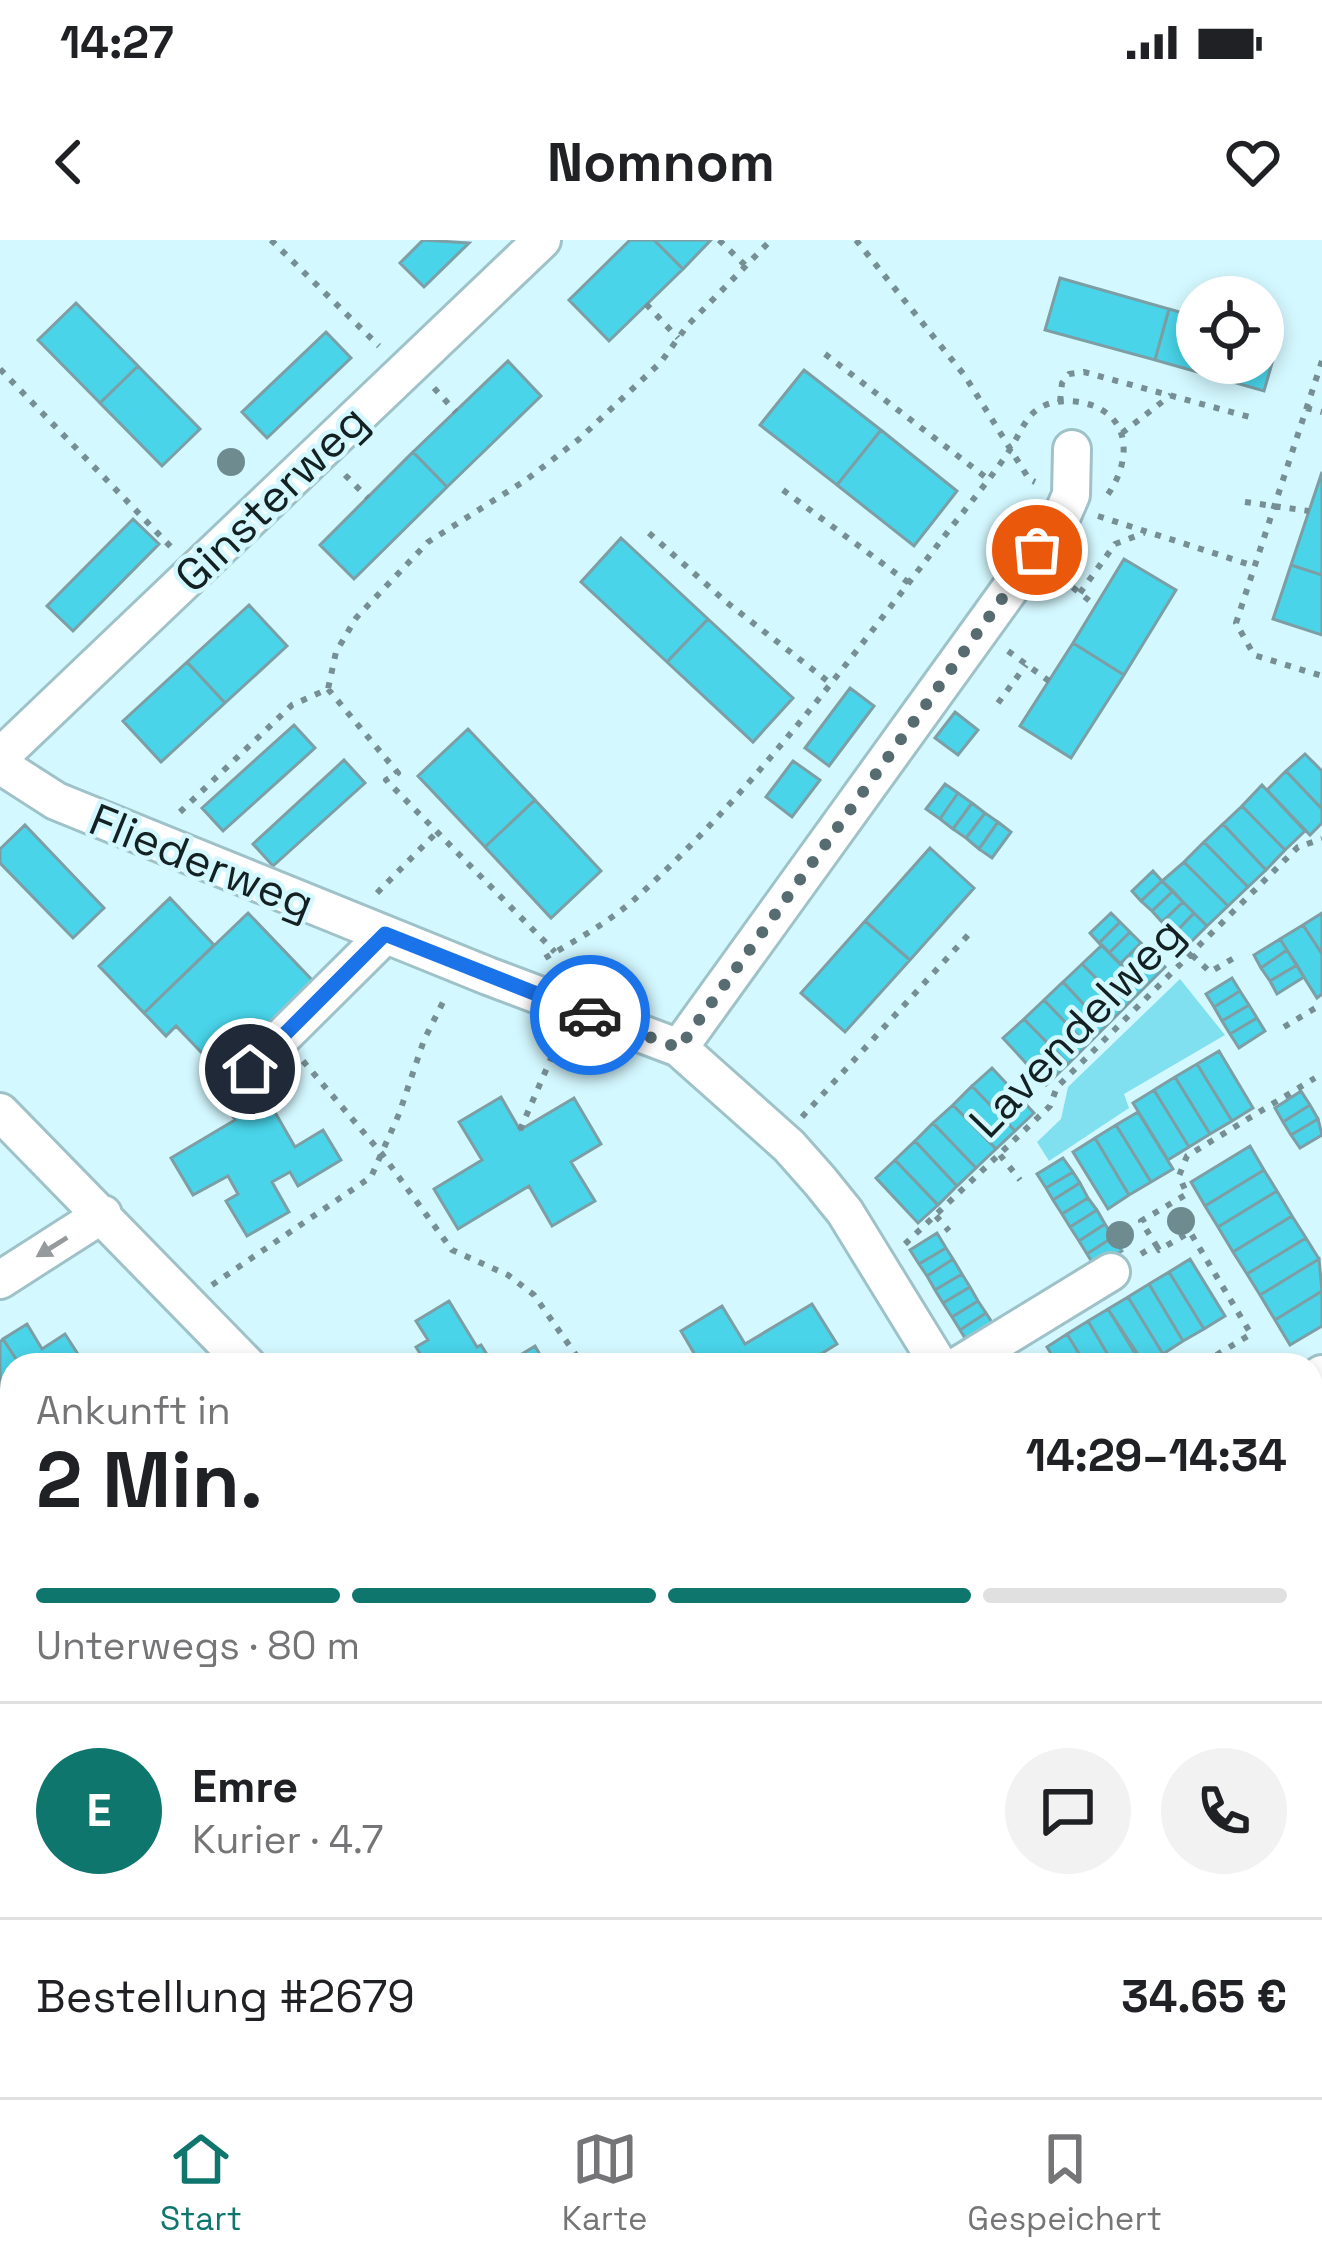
<!DOCTYPE html>
<html lang="de">
<meta charset="utf-8">
<style>
body{margin:0;font-family:"Space Grotesk",sans-serif;background:#f2f2f2;color:#202124;height:100vh;display:flex;flex-direction:column;font-size:45px;white-space:nowrap}
*{box-sizing:border-box;margin:0}
p{font-size:39px;color:#757577}
.icon{flex:none;width:66px;height:66px;fill:none;stroke:currentColor;stroke-width:2;stroke-linecap:round;stroke-linejoin:round}
.map{position:relative;flex:1;overflow:hidden}
.details{position:absolute;left:0px;top:1113px;width:1323px;height:744px;display:flex;flex-direction:column;background:#fff;border-radius:36px 36px 0 0;box-shadow:0 6px 18px #0003}
.details>*{flex:none}
.fabs{position:absolute;left:1176px;top:36px;display:grid;gap:24px}
.fabs a{display:grid;place-items:center;width:108px;height:108px;border-radius:50%;background:#fff;box-shadow:0 6px 18px #0003;font-size:60px}
.pin{position:absolute;display:grid;place-items:center;width:102px;height:102px;color:#fff;margin:-51px;border:6px solid #fff;border-radius:50%;box-shadow:0 3px 12px #0007}
.courier{position:absolute;display:grid;place-items:center;width:120px;height:120px;margin:-60px;border:9px solid #1a73e8;border-radius:50%;background:#fff;color:#222;box-shadow:0 3px 15px #0007}
.overview em{font-style:normal;font-weight:700}
.overview div{display:flex;flex-direction:column-reverse}
.overview{display:flex;align-items:center;justify-content:space-between;height:204px;padding:0 36px}
h1{font-size:78px;font-weight:700;line-height:90px}
.bar{display:grid;grid-template-columns:repeat(4,1fr);gap:18px 12px;align-content:center;height:144px;padding:0 36px}
.bar i{height:15px;border-radius:9px;background:#e0e0e0}
.bar .active{background:#0f766e}
.bar p{grid-column:span 4}
.line{display:flex;align-items:center;gap:30px;padding:0 36px;border-top:3px solid #e0e0e0}
.line div{flex:1}
.round{display:grid;place-items:center;flex:none;width:126px;height:126px;border-radius:63px;background:#f2f2f2}
.status{display:flex;justify-content:space-between;align-items:center;height:84px;padding:0 60px;background:#fff;direction:ltr}
.status svg{height:33px;fill:currentColor}
header{display:flex;justify-content:space-between;align-items:center;height:156px;padding:0 36px;background:#fff;font-size:54px;font-weight:700}
.dock{display:flex;justify-content:space-around;align-items:center;height:168px;border-top:3px solid #e0e0e0;background:#fff;font-size:33px;color:#757577}
.dock a{display:grid;justify-items:center;gap:6px}
.dock .active{color:#0f766e}
.map>svg:first-child{display:block}
</style>
<div class="status"><b>14:27</b><svg viewBox="0 0 49 12"><path d="M0 12V9h3v3zM5 12V6h3v6zM10 12V3h3v9zM15 12V0h3v12zM26 1h20v11H26zM47 4h2v5h-2z"/></svg></div>
<header><svg class="icon" aria-label="back" viewBox="0 0 24 24"><path d="M15 5l-7 7 7 7"/></svg>Nomnom<svg class="icon" aria-label="heart" viewBox="0 0 24 24"><path d="M12 20l-8-8c-3-5 5-10 8-4 3-6 11-1 8 4z"/></svg></header>
<div class="map">
<svg width="1322" height="1857" viewBox="0 0 1322 1857">
<rect width="100%" height="100%" fill="#d4f8ff"/>
<path fill="#beebf3" d="M1311,1746l11,17v94h-326l-11,-12h326z"/>
<path fill="#81e0f0" d="M1180,739l45,56 -101,59 5,14 -80,53 -12,-19 24,-23 7,-32z"/>
<path fill="#49d4e9" stroke="#7c9ea4" stroke-width="3" d="M423,0l46,3 -45,44 -24,-24z
M630,0h24l29,29 -74,72 -40,-41z
M654,0h57l-28,29z
M1060,38l109,31 -14,51 -110,-30z
M76,63l62,63 -38,37 -62,-63z
M1169,69l28,8v46h66v-28l16,4 -15,52 -109,-31z
M326,92l25,26 -84,80 -25,-26z
M508,121l33,35 -94,91 -34,-35z
M138,126l62,63 -38,37 -62,-63z
M804,130l77,60 -44,55 -77,-60z
M881,190l76,61 -43,55 -77,-61z
M413,212l34,35 -93,92 -34,-34z
M1322,232v103l-31,-10z
M133,279l26,25 -86,87 -26,-25z
M621,298l87,81 -41,43 -86,-80z
M1124,319l52,31 -52,85 -51,-32z
M1291,325l31,10v60l-49,-16z
M249,365l38,41 -62,57 -38,-41z
M708,379l85,79 -40,44 -86,-80z
M1073,403l51,32 -53,83 -51,-32z
M187,422l38,41 -64,59 -38,-41z
M850,448l24,18 -45,60 -24,-18z
M955,472l23,18 -20,25 -23,-17z
M294,485l21,23 -92,83 -21,-23z
M468,489l67,71 -50,47 -67,-71z
M1305,514l17,17v38l-36,-38z
M344,520l21,23 -92,83 -20,-22z
M793,521l27,19 -28,37 -26,-20z
M1286,531l36,38v14l-12,12 -43,-45z
M945,544l13,9 -18,26 -14,-10z
M1262,545l43,46 -20,19 -43,-44z
M958,553l14,10 -19,26 -13,-10z
M535,560l66,71 -50,47 -66,-71z
M972,563l13,10 -19,25 -13,-9z
M1242,566l43,44 -19,20 -43,-46z
M985,573l13,9 -19,27 -13,-11z
M998,582l13,10 -19,26 -13,-9z
M1223,584l43,46 -18,17 -44,-45z
M25,585l79,83 -31,30 -73,-75v-14z
M1204,602l44,45 -20,19 -44,-44z
M930,608l44,40 -64,72 -45,-39z
M1184,622l44,44 -21,20 -45,-45z
M1153,631l9,10 -21,20 -9,-10z
M1162,641l11,10 -21,20 -11,-10z
M1173,651l10,11 -21,20 -10,-11z
M170,658l44,47 -70,68 -45,-47z
M1183,662l11,11 -20,21 -12,-12z
M248,673l66,69 -94,90 -44,-46 -10,10 -22,-23z
M1111,673l9,9 -21,21 -9,-10z
M1194,673l13,13 -20,20 -13,-12z
M1322,673v41l-19,-29z
M865,681l45,39 -65,72 -44,-39z
M1120,682l10,10 -21,21 -10,-10z
M1303,685l19,29v40l-5,4 -37,-59z
M1130,692l11,11 -21,21 -11,-11z
M1280,699l7,11 -26,18 -7,-13z
M1141,703l11,12 -20,21 -12,-12z
M1102,705l42,43 -19,19 -43,-43z
M1287,710l10,15 -27,16 -9,-13z
M1152,715l13,12 -21,21 -12,-12z
M1082,724l43,43 -20,20 -42,-45z
M1297,725l7,12 -27,17 -7,-13z
M1232,738l8,13 -26,16 -8,-13z
M1063,742l42,45 -18,18 -43,-45z
M1240,751l9,14 -27,16 -8,-14z
M1044,760l43,45 -19,19 -44,-45z
M1249,765l8,13 -27,16 -8,-13z
M1257,778l8,13 -26,17 -9,-14z
M1024,779l44,45 -22,21 -43,-47z
M1219,811l34,57 -21,13 -35,-57z
M1197,824l35,57 -22,13 -35,-57z
M992,828l42,45 -19,18 -43,-45z
M1175,837l35,57 -21,13 -35,-57z
M972,846l43,45 -19,18 -43,-44z
M261,848l34,59 28,-17 18,30 -43,26 -8,-14 -18,10 17,30 -42,24 -21,-35 12,-7 -10,-18 -35,19 -22,-37 64,-38 -7,-12z
M1154,850l35,57 -21,13 -35,-57z
M1301,851l9,14 -27,17 -8,-14z
M501,857l19,33 54,-32 27,46 -30,18 24,39 -43,25 -23,-40 -71,43 -24,-40 48,-29 -23,-38z
M953,865l43,44 -20,19 -43,-45z
M1310,865l8,14 -27,16 -8,-13z
M1138,872l35,57 -22,13 -35,-57z
M1318,879l4,16 -22,13 -9,-13z
M933,883l43,45 -19,18 -42,-45z
M1116,885l35,57 -22,13 -34,-57z
M1095,898l34,57 -21,14 -35,-57z
M915,901l42,45 -19,19 -43,-45z
M1250,906l14,24 -59,36 -14,-24z
M1063,918l10,14 -27,16 -9,-14z
M895,920l43,45 -20,18 -42,-45z
M1264,930l13,21 -59,36 -13,-21z
M1073,932l7,11 -27,17 -7,-12z
M1080,943l8,15 -26,16 -9,-14z
M1277,951l15,25 -59,36 -15,-25z
M1088,958l9,12 -27,17 -8,-13z
M1097,970l8,14 -26,17 -9,-14z
M1292,976l14,22 -59,36 -14,-22z
M1105,984l8,13 -26,17 -8,-13z
M937,993l9,15 -27,16 -9,-14z
M1113,997l9,14 -27,16 -8,-13z
M1306,998l13,21 -59,36 -13,-21z
M946,1008l7,11 -26,17 -8,-12z
M953,1019l9,15 -27,16 -8,-14z
M1190,1019l35,57 -21,13 -35,-57z
M1319,1019l3,32 -47,29 -15,-25z
M1169,1032l35,57 -21,12 -34,-57z
M962,1034l8,13 -27,16 -8,-13z
M1149,1044l34,57 -20,13 -35,-57z
M970,1047l8,14 -26,16 -9,-14z
M1322,1051v35l-32,19 -15,-25z
M1128,1057l35,57 -18,11 -37,-56z
M449,1061l28,46 4,-2 12,19 -66,1 -11,-18 12,-7 -12,-19z
M978,1061l8,12 -26,17 -8,-13z
M812,1064l25,40 -34,21h-102l-20,-34 41,-25 23,38z
M1108,1069l34,56h-28l-26,-44z
M986,1073l9,14 -27,16 -8,-13z
M1088,1081l26,44h-28l-19,-31z
M27,1084l15,25 23,-15 20,31h-65l-17,-26z
M1067,1094l19,31h-28l-11,-18z
M3,1099l17,26h-8v43l-12,-19v-47z
M535,1106l11,19h-37l-2,-2z
M1322,1257v77l-3,2 -8,-5v-67z
M1311,1331l11,10v82l-11,7z
M0,1410l12,20v43l-12,8z
M1322,1423v101l-3,2 -8,-12v-84z
M50,1845h51l7,12h-51z
M420,1845l-17,12h-35l-8,-11z
M594,1845h55l9,11 -65,1 -5,-7z
M1129,1845h120l2,3 -14,9h-111l-5,-7z"/>
<g fill="none" stroke-linecap="round" stroke-linejoin="round">
<g stroke="#9fc2c9" stroke-width="42">
<path id="minor" d="M0,517l542,-517
M0,525l56,36 432,175 191,72 110,98 31,35 25,31 94,153
M679,808l382,-530 10,-23 1,-46
M250,829l135,-134
M0,872l247,253
M0,1040l103,-66
M959,1125l152,-93
M1311,1141l11,-7
M0,1340l12,-7
M1311,1599l11,-8
M1311,1698l11,17
M525,1845l9,12
M898,1845l11,12
M933,1845l12,12
M227,1857l20,-12"/>
</g>
<path stroke="#768f94" stroke-width="6" stroke-dasharray="6 9" stroke-linecap="butt" d="M271,0l108,106
M719,0l27,26
M856,0l109,136 64,103 6,3
M646,64l32,34
M825,114l163,125
M1322,121l-86,262 18,32 68,21
M0,129l172,179
M434,148l22,24
M1060,162l2,-19 7,-9 15,-2 173,47
M1306,168l16,4
M1122,193l49,-38
M345,235l23,23
M783,250l126,93
M1245,262l64,9
M1098,276l156,50
M649,293l76,68 105,82
M1061,338l35,28
M1080,353l35,-49 29,-11
M1008,411l41,30
M328,449l70,84 -12,7 169,172
M998,463l28,-38
M180,572l112,-107 36,-16 8,-37 20,-34 72,-76 98,-62 52,-40 83,-78 26,-36 84,-86
M377,653l60,-61
M1192,715l18,17 29,-17
M545,718c31,-18 63,-35 91,-60 116,-105 212,-236 307,-360 22,-29 46,-57 66,-87 8,-12 14,-28 24,-38 16,-15 42,-14 61,-7 41,17 34,62 12,91
M1284,787l38,-23
M303,821l79,93 70,96 56,25 26,20 49,70
M802,877l168,-184
M520,890l39,-90
M1000,915l20,25
M936,976l13,15
M905,1004l145,-138 7,-19 241,-240 24,-8
M1156,1005l3,5 31,-18 61,102 -51,31
M1141,1014l15,-9 -15,-24 46,-27 -8,-18 8,-20 128,-78
M212,1045l159,-108 28,-63 25,-74 22,-44"/>
<use href="#minor" stroke="#fff" stroke-width="36"/>
</g>
<g fill="#6e8b90">
<circle cx="231" cy="222" r="14"/>
<circle cx="1181" cy="981" r="14"/>
<circle cx="1120" cy="995" r="14"/>
</g>
<defs><path id="oneway-solid" d="M-6-.8H1V-3.2L6.5 0L1 3.2V.8H-6Z" transform="scale(3)"/></defs>
<use fill="#959b9c" href="#oneway-solid" transform="translate(52 1007) rotate(148)"/>
<g fill="none" stroke-linecap="round" stroke-linejoin="round">
<path stroke="#576c70" stroke-width="12" stroke-dasharray="0 21.6" d="M590,775l89,33 358,-498"/>
<path stroke="#1a73e8" stroke-width="15" d="M250,829l135,-135 205,81"/>
</g>
<g text-anchor="middle" stroke-width="9" stroke-linejoin="round" paint-order="stroke">
<g font-size="45" fill="#132123" stroke="#d4f8ff">
<text transform="translate(271 258) rotate(-44)" y="16">Ginsterweg</text>
<text transform="translate(202 621) rotate(22)" y="16">Fliederweg</text>
<text transform="translate(1076 787) rotate(-46)" y="16">Lavendelweg</text>
</g>
</g>
</svg>
<div class="fabs">
<a><svg class="icon" aria-label="locate" viewBox="0 0 24 24"><circle cx="12" cy="12" r="6"/><path d="M12 2v4M12 18v4M2 12h4M18 12h4"/></svg></a>
</div>
<div class="pin" style="left:1037px;top:310px;background:#ea580c"><svg class="icon" aria-label="bag" viewBox="0 0 24 24"><path d="M5 8h14l-1 12H6zM9 8a3 3 0 0 1 6 0"/></svg></div>
<div class="pin" style="left:250px;top:829px;background:#1f2937"><svg class="icon" aria-label="home" viewBox="0 0 24 24"><path d="M3 11l9-7 9 7M6 9v11h12V9"/></svg></div>
<div class="courier" style="left:590px;top:775px"><svg class="icon" aria-label="car" viewBox="0 0 24 24"><path d="M5 17H2v-5l4-1 3-4h7l3 4 3 1v5h-3M9 17h6M6 11h13"/><circle cx="7" cy="17" r="2"/><circle cx="17" cy="17" r="2"/></svg></div>
<section class="details">
<div class="overview"><div><h1>2 Min.</h1><p>Ankunft in</p></div><em>14:29–14:34</em></div>
<div class="bar"><i class="active"></i><i class="active"></i><i class="active"></i><i></i><p>Unterwegs · 80 m</p></div>
<div class="line" style="height:216px"><b class="round" style="background:#0f766e;color:#fff">E</b><div><b>Emre</b><p>Kurier · 4.7</p></div><a class="round"><svg class="icon" aria-label="chat" viewBox="0 0 24 24"><path d="M4 5h16v11H9l-5 4z"/></svg></a><a class="round"><svg class="icon" aria-label="phone" viewBox="0 0 24 24"><path d="M5 4h4l2 5-3 2q2 4 5 5l2-3 5 2v4C11 20 4 13 5 4z"/></svg></a></div>
<div class="line" style="height:156px"><div>Bestellung #2679</div><b>34.65 €</b></div>
</section>
</div>
<nav class="dock">
<a class="active"><svg class="icon" aria-label="home" viewBox="0 0 24 24"><path d="M3 11l9-7 9 7M6 9v11h12V9"/></svg>Start</a>
<a><svg class="icon" aria-label="map" viewBox="0 0 24 24"><path d="M3 6l6-2 6 2 6-2v14l-6 2-6-2-6 2zM9 4v14M15 6v14"/></svg>Karte</a>
<a><svg class="icon" aria-label="saved" viewBox="0 0 24 24"><path d="M7 4h10v16l-5-4-5 4z"/></svg>Gespeichert</a>
</nav>
